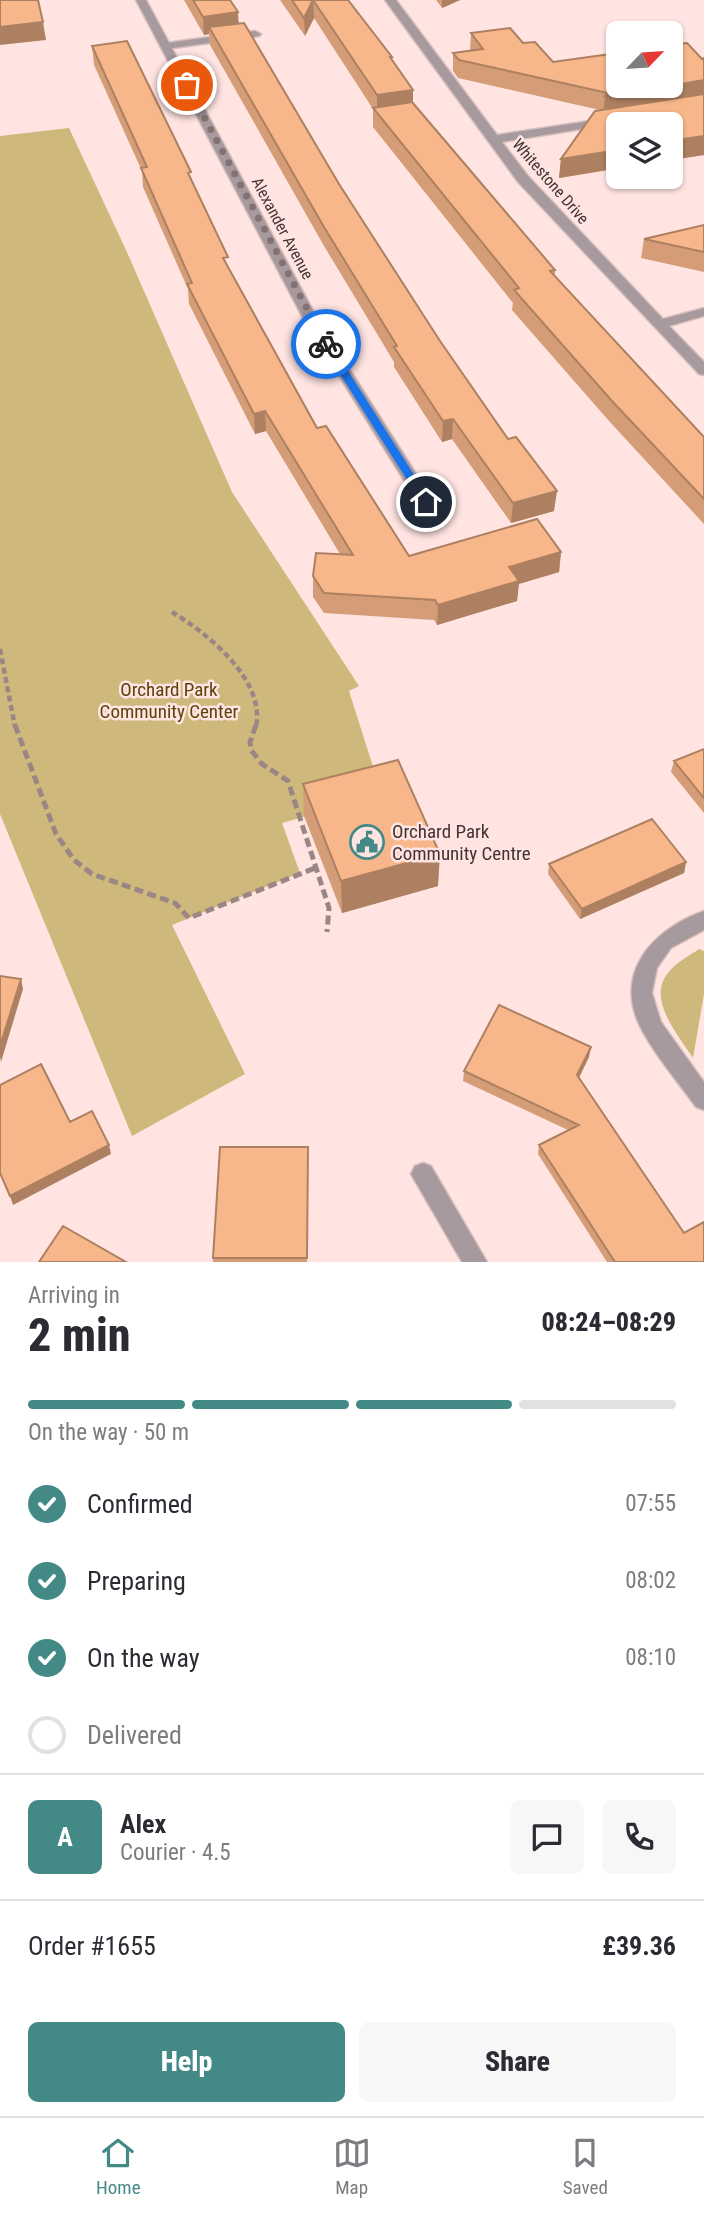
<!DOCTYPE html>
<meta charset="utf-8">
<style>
body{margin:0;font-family:"Roboto Condensed",sans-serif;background:#f7f7f7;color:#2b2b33;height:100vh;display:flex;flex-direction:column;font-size:26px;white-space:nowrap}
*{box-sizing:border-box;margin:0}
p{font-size:23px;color:#7c7c81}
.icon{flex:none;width:38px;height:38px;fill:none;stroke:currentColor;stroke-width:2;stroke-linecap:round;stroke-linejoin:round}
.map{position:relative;height:1262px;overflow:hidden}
.drawer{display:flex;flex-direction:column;background:#fff;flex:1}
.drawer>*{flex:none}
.needle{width:46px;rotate:65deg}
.buttons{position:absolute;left:606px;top:21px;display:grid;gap:14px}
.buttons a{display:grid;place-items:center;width:77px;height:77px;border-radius:10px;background:#fff;box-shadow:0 2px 5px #0004;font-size:35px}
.pin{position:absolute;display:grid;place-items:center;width:60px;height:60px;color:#fff;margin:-30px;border:4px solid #fff;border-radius:50%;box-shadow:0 2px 7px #0007}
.courier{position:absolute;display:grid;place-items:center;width:70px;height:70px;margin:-35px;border:5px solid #1a73e8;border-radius:50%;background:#fff;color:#222;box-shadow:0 2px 9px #0007}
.headline em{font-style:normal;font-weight:800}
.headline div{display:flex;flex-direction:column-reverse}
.headline{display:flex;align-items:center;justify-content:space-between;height:119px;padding:0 28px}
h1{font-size:46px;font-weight:800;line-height:52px}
.bar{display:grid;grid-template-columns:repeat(4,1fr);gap:10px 7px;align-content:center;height:84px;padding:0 28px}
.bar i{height:9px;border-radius:5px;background:#e1e1e2}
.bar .active{background:#438a86}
.bar p{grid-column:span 4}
.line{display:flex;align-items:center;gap:18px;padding:0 28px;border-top:2px solid #e1e1e2}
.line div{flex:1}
.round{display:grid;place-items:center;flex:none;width:74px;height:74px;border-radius:10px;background:#f7f7f7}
ol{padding:0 28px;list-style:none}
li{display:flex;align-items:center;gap:21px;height:77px}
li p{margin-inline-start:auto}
li .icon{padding:7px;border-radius:50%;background:#438a86;color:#fff;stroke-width:4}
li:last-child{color:#7c7c81}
li i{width:38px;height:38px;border:4px solid #e1e1e2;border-radius:50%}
.action{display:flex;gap:14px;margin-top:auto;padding:14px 28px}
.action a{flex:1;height:80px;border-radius:10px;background:#438a86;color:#fff;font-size:28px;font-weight:800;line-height:80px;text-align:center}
.action a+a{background:#f7f7f7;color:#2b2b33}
.dock{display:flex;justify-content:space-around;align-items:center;height:98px;border-top:2px solid #e1e1e2;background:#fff;font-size:19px;color:#7c7c81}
.dock a{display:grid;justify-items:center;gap:4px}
.dock .active{color:#438a86}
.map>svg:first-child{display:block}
</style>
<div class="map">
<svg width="704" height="1262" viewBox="0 0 704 1262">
<rect width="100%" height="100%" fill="#ffe4e2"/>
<path fill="#cfb87b" d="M69,128l57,122 106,242 127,194 -10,5 33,104 -100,28 18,50 -128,52 73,149 -113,62 -132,-322v-678z
M699,949l5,2v43l-11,64c-14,-22 -47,-59 -25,-85 7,-10 21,-17 31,-24z"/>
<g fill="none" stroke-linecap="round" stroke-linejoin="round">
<g stroke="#d9c1bf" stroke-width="3">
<path id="lane" d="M255,31l6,3 -2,2 -93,13 -6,-3 6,-3z"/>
</g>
<g stroke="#d9c1bf" stroke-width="3">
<path id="street" d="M136,0h10l171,318 117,184 -2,4h-12l-117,-188z
M385,0h11l101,135 113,-17v6l-4,1 -104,17 26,34 135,143 41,-11v8l-35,10 35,36v13l-5,-1 -181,-192z
M704,911v19l-33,18 -14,20 -5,25 9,29 43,60v28l-8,-3c-17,-24 -39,-49 -53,-75 -32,-57 8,-102 61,-121z
M423,1163l8,3 56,96h-25l-51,-88 4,-8z"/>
</g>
<path stroke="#9a8785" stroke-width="4.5" stroke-dasharray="6 3.5" stroke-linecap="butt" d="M172,612c35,21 94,68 84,115
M0,649l15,78"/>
<path stroke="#9a8785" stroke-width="5" stroke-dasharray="9 4.5" stroke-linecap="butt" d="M15,725l41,109 18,26 18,14 83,29 14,15 126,-50
M256,725l-6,17 1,8 11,14 26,17 41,127 -2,24"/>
<use href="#lane" fill="#a69a9f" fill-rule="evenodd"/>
<use href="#street" fill="#a69a9f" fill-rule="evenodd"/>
</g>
<path fill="#d49d77" d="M184,0h46l9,23 100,161 101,157 114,170 -43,12 -59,-84 -10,3 -48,-75v-5l-70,-116 -114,-201 -1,-11 -5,1z
M280,0h68l65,90v13l142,167v7l149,160v87l-95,-103 -97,-111 1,-7 -140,-176v-18l-59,-91 -9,18z
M436,0h24l-18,8z
M471,33l52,10 30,19 151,-4v97l-145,23 2,-19 39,-49 -142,-32 -5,-7v-18l17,-2z
M92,46l100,136 36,85 89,161 92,128 152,-4 -2,20 -41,12 -1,17 -80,24 -3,-5 -110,-7 -11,-16v-21l27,-22 -74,-123 -11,3 -66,-130 -1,-15 -45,-102 -1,-16 -48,-106z
M704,225v47l-63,-14 3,-19z
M704,749v64l-33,-41 3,-11z
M303,784l135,102 -96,27 -38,-97z
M686,862l-2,11 -104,46 -32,-45 1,-10z
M589,1057l-10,21 125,184h-97l-69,-108 1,-9 29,-15 -105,-49 1,-10z
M308,1147l-1,115h-94v-4z"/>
<path fill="#ad8061" d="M313,0l1,18 -9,18 -1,-18z
M442,0h18l-18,8z
M238,12l1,18 -30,-3v7l-5,1 -1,-18z
M43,22l3,18 -46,5v-18z
M704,80v16l-101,19 2,-19z
M413,90v18l-36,6v-19z
M704,136v19l-34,5v-19z
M618,150v18l-59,10 2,-19z
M265,411l1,20 -11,3 -1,-20z
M453,419l-1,20 -10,3 1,-21z
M557,491l-3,20 -43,12 2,-20z
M561,552l-2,20 -40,12 -2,17 -80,24 1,-20 71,-38z
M440,854l-2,32 -96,27 -1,-32z
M686,862l-2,11 -104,46 2,-10z
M21,979l2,10 -22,73 -1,-5v-11z
M591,1047l-2,10 -14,28 2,-10z
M109,1145l2,9 -98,51 -3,-9z"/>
<path fill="#f7b78a" stroke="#ad8061" stroke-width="2" d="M0,0h38l5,22 -43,5z
M193,0h37l8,12 -35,5z
M292,0h56l44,57h-2l23,33 -36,5 -64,-95 -9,18z
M244,23l95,161 101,157 68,98 8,-2 41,54 -44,12 -60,-84 -10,2 -49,-74 3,-1 -73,-119 -115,-200z
M510,28l13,15 12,-1 18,20 65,-9v33h52l-65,10 3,-3 -149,-33 -6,-7 30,-4 -12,-16z
M127,41l64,131 -3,1 40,84 -5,1 94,170 9,-2 83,130 128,-37 24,33 -52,15 10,14 -81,24 -3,-5 -111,-7 -11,-17 3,-23 37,2 -88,-144 -11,3 -67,-130 5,-1 -51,-115 6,-1 -55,-121z
M687,43l15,16 2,-1v22l-34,6v-41z
M704,94v42l-34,5v-17h-52v26l-57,9 34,-48z
M412,102l143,168 -5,1 154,166v62l-92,-98 -98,-111 5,-2 -146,-180z
M704,225v27l-60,-13z
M704,749v49l-30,-37z
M398,760l42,94 -99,27 -38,-97z
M652,819l34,43 -104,47 -33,-45z
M0,976l21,3 -21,67z
M499,1005l92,42 -14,28 107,158 20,-11v40h-89l-76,-117 40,-20 -115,-54z
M41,1064l29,58 22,-11 17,34 -99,51 -10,-23v-88z
M220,1147h88l-1,111h-94z
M63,1226l63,36h-87z"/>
<path fill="#1a73e8" d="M326,342l5,2 99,156v5h-7l-102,-161z"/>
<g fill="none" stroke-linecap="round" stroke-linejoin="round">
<path stroke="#847270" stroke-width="7" stroke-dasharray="0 12.6" d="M187,85l139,259"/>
</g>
<defs>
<g id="civic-ring" transform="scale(1.75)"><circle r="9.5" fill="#ffe4e2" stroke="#438a86" stroke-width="1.5"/><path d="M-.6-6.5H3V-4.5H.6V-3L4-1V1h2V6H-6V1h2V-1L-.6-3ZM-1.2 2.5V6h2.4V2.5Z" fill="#438a86"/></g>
</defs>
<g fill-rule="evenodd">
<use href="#civic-ring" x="367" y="842"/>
</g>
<g text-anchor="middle" stroke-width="5" stroke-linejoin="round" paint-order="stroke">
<g font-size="16" fill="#413433" stroke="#ffe4e2">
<text transform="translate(551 181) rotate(49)" y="6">Whitestone Drive</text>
<text transform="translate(283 228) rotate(62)" y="6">Alexander Avenue</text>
</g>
<g font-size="19" fill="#57450b" stroke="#ffe4e2">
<text x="169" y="696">Orchard Park<tspan x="169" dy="22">Community Center</tspan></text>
</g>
<g font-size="19" fill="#413433" stroke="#ffe4e2" text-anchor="start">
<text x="392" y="838">Orchard Park<tspan x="392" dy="22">Community Centre</tspan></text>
</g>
</g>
</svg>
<div class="buttons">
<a><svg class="needle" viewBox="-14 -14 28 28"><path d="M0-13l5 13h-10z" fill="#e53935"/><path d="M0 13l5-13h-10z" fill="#7c7c81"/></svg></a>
<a><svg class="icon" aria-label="layers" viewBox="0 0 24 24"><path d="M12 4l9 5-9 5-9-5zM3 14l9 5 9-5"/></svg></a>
</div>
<div class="pin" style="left:187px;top:85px;background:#ea580c"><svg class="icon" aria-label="bag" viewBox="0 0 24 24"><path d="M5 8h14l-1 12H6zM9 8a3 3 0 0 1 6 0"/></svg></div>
<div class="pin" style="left:426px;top:502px;background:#1f2937"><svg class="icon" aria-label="home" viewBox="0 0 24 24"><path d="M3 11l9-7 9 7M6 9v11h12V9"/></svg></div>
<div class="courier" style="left:326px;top:344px"><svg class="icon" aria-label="bike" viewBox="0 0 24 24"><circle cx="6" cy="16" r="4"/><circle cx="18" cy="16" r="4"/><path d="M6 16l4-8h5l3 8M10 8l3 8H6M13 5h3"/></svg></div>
</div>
<section class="drawer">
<div class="headline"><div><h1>2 min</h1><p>Arriving in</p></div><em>08:24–08:29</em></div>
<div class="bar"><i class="active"></i><i class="active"></i><i class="active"></i><i></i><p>On the way · 50 m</p></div>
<ol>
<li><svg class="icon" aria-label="check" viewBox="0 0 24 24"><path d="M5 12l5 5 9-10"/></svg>Confirmed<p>07:55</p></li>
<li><svg class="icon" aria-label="check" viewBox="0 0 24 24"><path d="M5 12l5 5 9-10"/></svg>Preparing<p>08:02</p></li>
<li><svg class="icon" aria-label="check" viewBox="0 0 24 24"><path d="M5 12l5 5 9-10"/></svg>On the way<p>08:10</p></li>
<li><i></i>Delivered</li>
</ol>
<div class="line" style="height:126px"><b class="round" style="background:#438a86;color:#fff">A</b><div><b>Alex</b><p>Courier · 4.5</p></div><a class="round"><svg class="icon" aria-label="chat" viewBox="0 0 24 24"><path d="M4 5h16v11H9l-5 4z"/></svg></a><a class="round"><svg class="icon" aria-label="phone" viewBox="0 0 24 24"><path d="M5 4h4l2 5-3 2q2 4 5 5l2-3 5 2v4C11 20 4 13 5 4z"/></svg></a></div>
<div class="line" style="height:91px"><div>Order #1655</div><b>£39.36</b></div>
<div class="action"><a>Help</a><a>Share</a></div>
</section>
<nav class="dock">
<a class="active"><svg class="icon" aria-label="home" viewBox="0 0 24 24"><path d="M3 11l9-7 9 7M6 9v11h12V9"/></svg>Home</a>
<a><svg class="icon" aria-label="map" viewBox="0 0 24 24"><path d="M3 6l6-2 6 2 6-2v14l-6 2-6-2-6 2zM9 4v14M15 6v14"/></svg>Map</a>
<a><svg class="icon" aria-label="saved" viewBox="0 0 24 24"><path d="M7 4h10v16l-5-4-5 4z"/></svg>Saved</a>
</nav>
